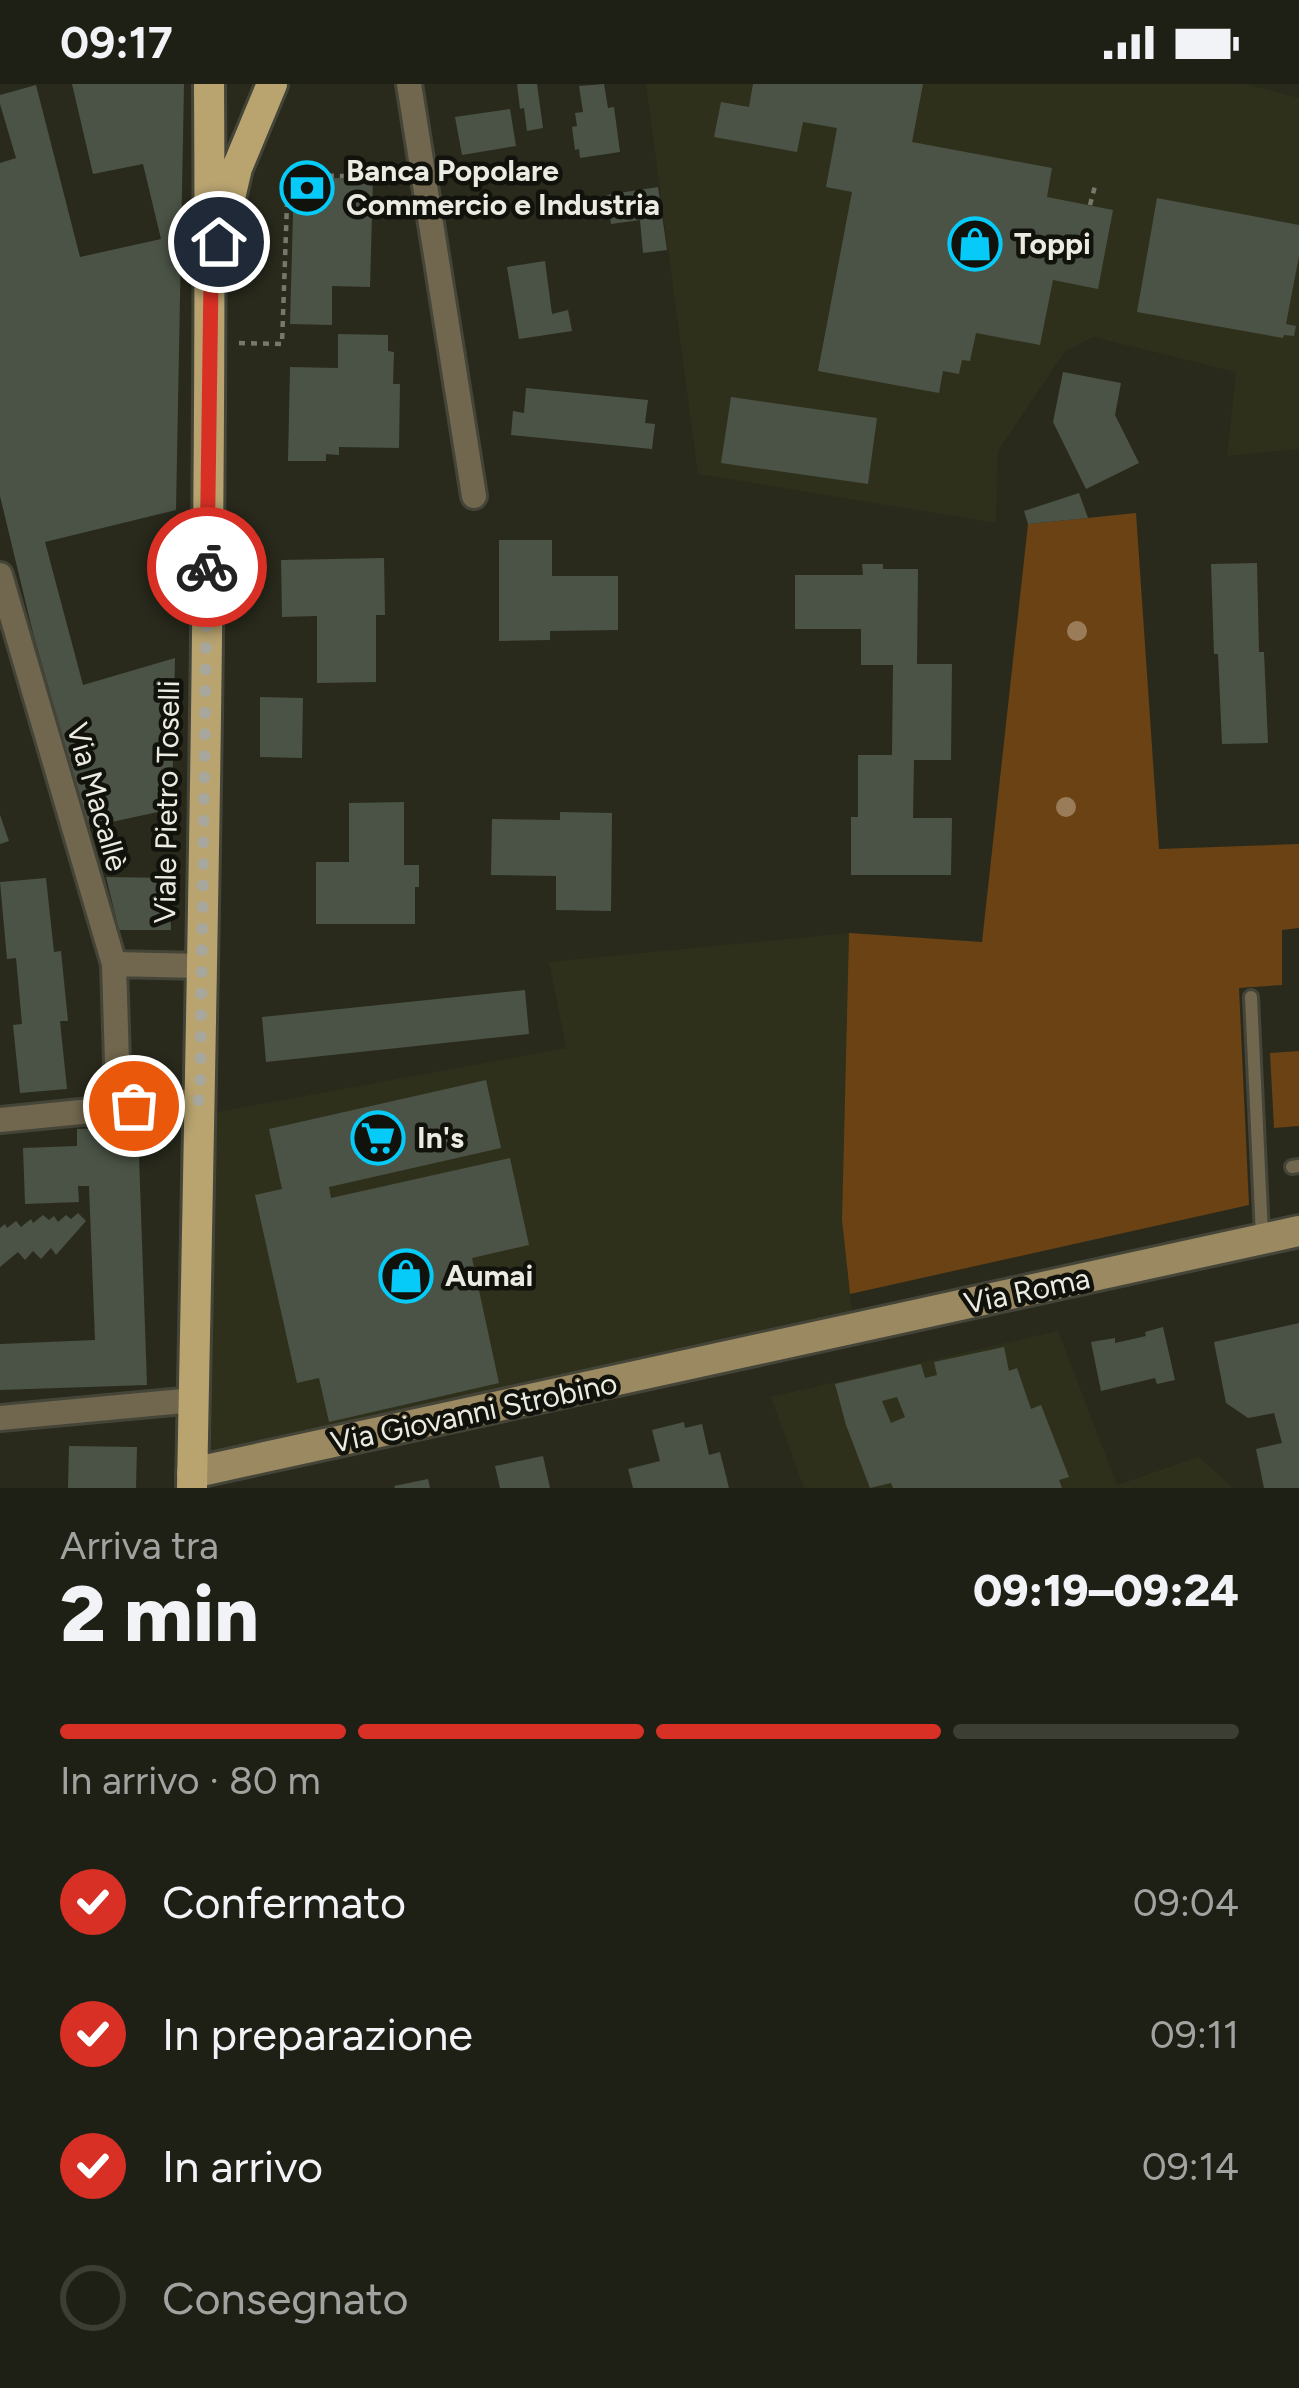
<!DOCTYPE html>
<html lang="it">
<meta charset="utf-8">
<style>
body{margin:0;font-family:Figtree,sans-serif;background:#27281e;color:#f1f3f6;height:100vh;display:flex;flex-direction:column;font-size:45px;white-space:nowrap}
*{box-sizing:border-box;margin:0}
p{font-size:39px;color:#a1a3a0}
.icon{flex:none;width:66px;height:66px;fill:none;stroke:currentColor;stroke-width:2;stroke-linecap:round;stroke-linejoin:round}
.map{position:relative;height:1404px;overflow:hidden}
.side{display:flex;flex-direction:column;background:#1f2015;flex:1}
.side>*{flex:none}
.pin{position:absolute;display:grid;place-items:center;width:102px;height:102px;color:#fff;margin:-51px;border:6px solid #fff;border-radius:50%;box-shadow:0 3px 12px #0007}
.courier{position:absolute;display:grid;place-items:center;width:120px;height:120px;margin:-60px;border:9px solid #d93025;border-radius:50%;background:#fff;color:#222;box-shadow:0 3px 15px #0007}
.headline em{font-style:normal;font-weight:800}
.headline div{display:flex;flex-direction:column-reverse}
.headline{display:flex;align-items:center;justify-content:space-between;height:204px;padding:0 60px}
h1{font-size:78px;font-weight:800;line-height:90px}
.bar{display:grid;grid-template-columns:repeat(4,1fr);gap:18px 12px;align-content:center;height:144px;padding:0 60px}
.bar i{height:15px;border-radius:9px;background:#3c3e34}
.bar .selected{background:#d93025}
.bar p{grid-column:span 4}
ol{padding:0 60px;list-style:none}
li{display:flex;align-items:center;gap:36px;height:132px}
li p{margin-inline-start:auto}
li .icon{padding:12px;border-radius:50%;background:#d93025;color:#fff;stroke-width:4}
li:last-child{color:#a1a3a0}
li i{width:66px;height:66px;border:6px solid #3c3e34;border-radius:50%}
.status{display:flex;justify-content:space-between;align-items:center;height:84px;padding:0 60px;background:#1f2015;direction:ltr}
.status svg{height:33px;fill:currentColor}
.map>svg:first-child{display:block}
</style>
<div class="status"><b>09:17</b><svg viewBox="0 0 49 12"><path d="M0 12V9h3v3zM5 12V6h3v6zM10 12V3h3v9zM15 12V0h3v12zM26 1h20v11H26zM47 4h2v5h-2z"/></svg></div>
<div class="map">
<svg width="1299" height="1404" viewBox="0 0 1299 1404">
<rect width="100%" height="100%" fill="#292a1c"/>
<path fill="#2f301b" d="M646,0h600l53,14v351l-72,7 9,-84 -143,-35 -28,14 -67,100 -2,72 -298,-49z
M849,849l-7,287 11,102 -653,146 6,-354 360,-66 -17,-86z
M1058,1247l59,154 82,-28 34,31h-429l-33,-91z"/>
<path fill="#6a4214" d="M1136,429l23,336 140,-5v84l-17,2v55l-43,3 10,217 -399,89 -8,-74 7,-287 133,9 46,-418z
M1299,967v75l-25,2 -4,-75z"/>
<path fill="#4b5346" fill-rule="evenodd" d="M72,0h112l-8,426 -131,32 38,143 92,-27 -3,151 -84,18 -55,-194 -33,-137v-333l16,-5 -16,-54v-9l36,-10 44,172 81,-18 -18,-75 -50,10z
M517,0h20l6,44 -16,3 -3,-23 -4,1z
M604,0l4,24 6,-1 6,45 -40,6 -1,-9 -4,1 -3,-23 5,-1 -2,-13 8,-1 -4,-26z
M753,0h170l-11,58 140,26 -5,29 66,13 -15,79 -45,-9 -13,65 -64,-12 -6,28 -8,-1 -3,14 -16,-3 -4,22 -121,-22 34,-179 -26,-5 11,-59 -34,-6 -6,30 -83,-15 7,-35 28,5z
M510,25l6,37 -54,9 -7,-38z
M294,93l79,2 -3,108 -38,-1v39l-42,-1z
M658,103l9,63 -24,3 -3,-33 -29,4 -5,-29z
M1157,114l142,27v31l-13,68 10,2 -2,10 -10,-1 -1,3 -146,-26z
M545,177l7,53 16,-4 4,21 -53,8 -12,-72z
M338,250l50,1v16l6,1 -1,32h7l-1,64 -60,-1v8l-13,-1v7h-38l2,-94 48,1z
M1063,288l58,11 -6,32 24,48 -53,26 -33,-67z
M526,304l122,12 -3,23 10,1 -3,25 -141,-14 2,-24 11,2z
M731,313l146,21 -9,66 -147,-21z
M1079,409l9,25 -60,6 -4,-13z
M499,456h53v36h66v54l-68,1v9l-51,1z
M384,474l1,57h-9v67l-59,1v-67l-35,1 -1,-57z
M1257,479l2,89h5l4,91 -46,1 -4,-90h-4l-3,-90z
M862,480h21v5h35l-1,95h35l-1,96h-37l-1,58h39l-1,57h-100v-58h7v-62h34l1,-90h-32v-36h-66v-54h68z
M260,613l43,1 -1,60 -42,-1z
M404,718v63h15v22h-4v37h-99v-62h33v-59z
M560,728l52,1 -1,98 -55,-1v-34l-65,-1 1,-56 68,1z
M0,731l9,26 -9,3z
M106,793l63,1 2,52h-52z
M46,794l8,74 7,-1 7,70h-8l7,68 -47,4 -7,-68 9,-1 -6,-66 -9,1 -7,-77z
M525,906l4,44 -263,28 -4,-45z
M486,996l15,68 -172,39 2,11 179,-40 19,87 -57,13 27,125 -170,39 -10,-44 -22,5 -42,-188 27,-6 -13,-60z
M138,1043l9,258 -147,5v-46l95,-4 -6,-154h-11l1,16 -54,2 -2,-56 54,-2v-17z
M78,1129l8,8 -30,34 -5,-7 -10,11 -8,-8 -8,9 -7,-8 -18,15v-39l5,-4 2,4 9,-7 5,6 10,-8 2,4 10,-8 6,5 5,-4 4,6 8,-7 5,4z
M1299,1239v165h-35l-8,-39 26,-6 -8,-30 -26,5 -22,-15 -12,-61z
M1163,1243l12,53 -18,4 -2,-6 -54,13 -10,-49 24,-4v5l31,-7 -1,-4z
M1004,1263l5,24 8,-3 14,41 10,-4 28,72 -10,3 3,8h-169l-2,-5 -21,5 -24,-63 -11,-41 86,-20 4,14 12,-3 -3,-13zM897,1313l8,20 -14,6 -9,-22z
M684,1338l1,6 17,-4 7,31 11,-3 9,36h-96l-5,-19 32,-8 -8,-31z
M69,1362l68,1 -1,41h-68z
M543,1372l7,32h-50l-5,-22z
M428,1395l2,9h-35l-1,-2z"/>
<g fill="none" stroke-linecap="round" stroke-linejoin="round">
<g stroke="#444538" stroke-width="18">
<path id="lane" d="M1251,913l11,238
M1292,1083l7,-1"/>
</g>
<g stroke="#444538" stroke-width="30">
<path id="street" d="M409,0l65,412
M0,491l114,389 4,131 -9,13
M114,880l87,2
M0,1036l201,-20
M0,1334l194,-18"/>
</g>
<g stroke="#444538" stroke-width="36">
<path id="secondary" d="M192,1389l1107,-242"/>
</g>
<g stroke="#444538" stroke-width="36">
<path id="primary" d="M222,148l15,-64 35,-84
M192,1404c9,-468 20,-936 17,-1404"/>
</g>
<path stroke="#77776b" stroke-width="4.5" stroke-dasharray="6 6" stroke-linecap="butt" d="M1090,121l5,-19
M239,259l43,1 6,-169 107,2"/>
<use href="#lane" stroke="#71674e" stroke-width="12"/>
<use href="#street" stroke="#71674e" stroke-width="24"/>
<use href="#secondary" stroke="#9a8961" stroke-width="30"/>
<use href="#primary" stroke="#b9a470" stroke-width="30"/>
</g>
<g fill="#9a7c58">
<circle cx="1077" cy="547" r="10"/>
<circle cx="1066" cy="723" r="10"/>
</g>
<g fill="none" stroke-linecap="round" stroke-linejoin="round">
<path stroke="#a7a79d" stroke-width="12" stroke-dasharray="0 21.6" d="M134,1022l66,-6 7,-533"/>
<path stroke="#d93025" stroke-width="15" d="M207,483l4,-288 8,-37"/>
</g>
<defs>
<g id="bank-ring" transform="scale(2.7)"><circle r="9.5" fill="#12120c" stroke="#06cbf9" stroke-width="1.5"/><path d="M-6-4H6V4H-6ZM0-2.3a2.3 2.3 0 1 0 0 4.6a2.3 2.3 0 1 0 0-4.6Z" fill="#06cbf9"/></g>
<g id="shop-ring" transform="scale(2.7)"><circle r="9.5" fill="#12120c" stroke="#06cbf9" stroke-width="1.5"/><path d="M-5-2.5h2.3a2.7 3.5 0 0 1 5.4 0H5L5.5 6h-11ZM-1.5-2.5h3a1.5 2.3 0 0 0-3 0Z" fill="#06cbf9"/></g>
<g id="supermarket-ring" transform="scale(2.7)"><circle r="9.5" fill="#12120c" stroke="#06cbf9" stroke-width="1.5"/><path d="M-6-5.5h2.5l.6 2H6L4.5 2H-2.5L-4.4-4H-6ZM-1.5 3.2a1.3 1.3 0 1 0 .1 0ZM3 3.2a1.3 1.3 0 1 0 .1 0Z" fill="#06cbf9"/></g>
</defs>
<g fill-rule="evenodd">
<use href="#bank-ring" x="307" y="104"/>
<use href="#shop-ring" x="975" y="160"/>
<use href="#supermarket-ring" x="378" y="1054"/>
<use href="#shop-ring" x="406" y="1192"/>
</g>
<g text-anchor="middle" stroke-width="9" stroke-linejoin="round" paint-order="stroke">
<g font-size="30" font-weight="bold" fill="#ebebe2" stroke="#12120c" text-anchor="start">
<text x="346" y="97">Banca Popolare<tspan x="346" dy="34">Commercio e Industria</tspan></text>
<text x="1014" y="170">Toppi</text>
<text x="417" y="1064">In's</text>
<text x="445" y="1202">Aumai</text>
</g>
<g font-size="30" fill="#ebebe2" stroke="#12120c">
<text transform="translate(97 713) rotate(74)" y="10">Via Macallè</text>
<text transform="translate(167 718) rotate(-89)" y="10">Viale Pietro Toselli</text>
<text transform="translate(1027 1207) rotate(-12)" y="10">Via Roma</text>
<text transform="translate(474 1329) rotate(-12)" y="10">Via Giovanni Strobino</text>
</g>
</g>
</svg>
<div class="pin" style="left:134px;top:1022px;background:#ea580c"><svg class="icon" aria-label="bag" viewBox="0 0 24 24"><path d="M5 8h14l-1 12H6zM9 8a3 3 0 0 1 6 0"/></svg></div>
<div class="pin" style="left:219px;top:158px;background:#1f2937"><svg class="icon" aria-label="home" viewBox="0 0 24 24"><path d="M3 11l9-7 9 7M6 9v11h12V9"/></svg></div>
<div class="courier" style="left:207px;top:483px"><svg class="icon" aria-label="bike" viewBox="0 0 24 24"><circle cx="6" cy="16" r="4"/><circle cx="18" cy="16" r="4"/><path d="M6 16l4-8h5l3 8M10 8l3 8H6M13 5h3"/></svg></div>
</div>
<section class="side">
<div class="headline"><div><h1>2 min</h1><p>Arriva tra</p></div><em>09:19–09:24</em></div>
<div class="bar"><i class="selected"></i><i class="selected"></i><i class="selected"></i><i></i><p>In arrivo · 80 m</p></div>
<ol>
<li><svg class="icon" aria-label="check" viewBox="0 0 24 24"><path d="M5 12l5 5 9-10"/></svg>Confermato<p>09:04</p></li>
<li><svg class="icon" aria-label="check" viewBox="0 0 24 24"><path d="M5 12l5 5 9-10"/></svg>In preparazione<p>09:11</p></li>
<li><svg class="icon" aria-label="check" viewBox="0 0 24 24"><path d="M5 12l5 5 9-10"/></svg>In arrivo<p>09:14</p></li>
<li><i></i>Consegnato</li>
</ol>
</section>
